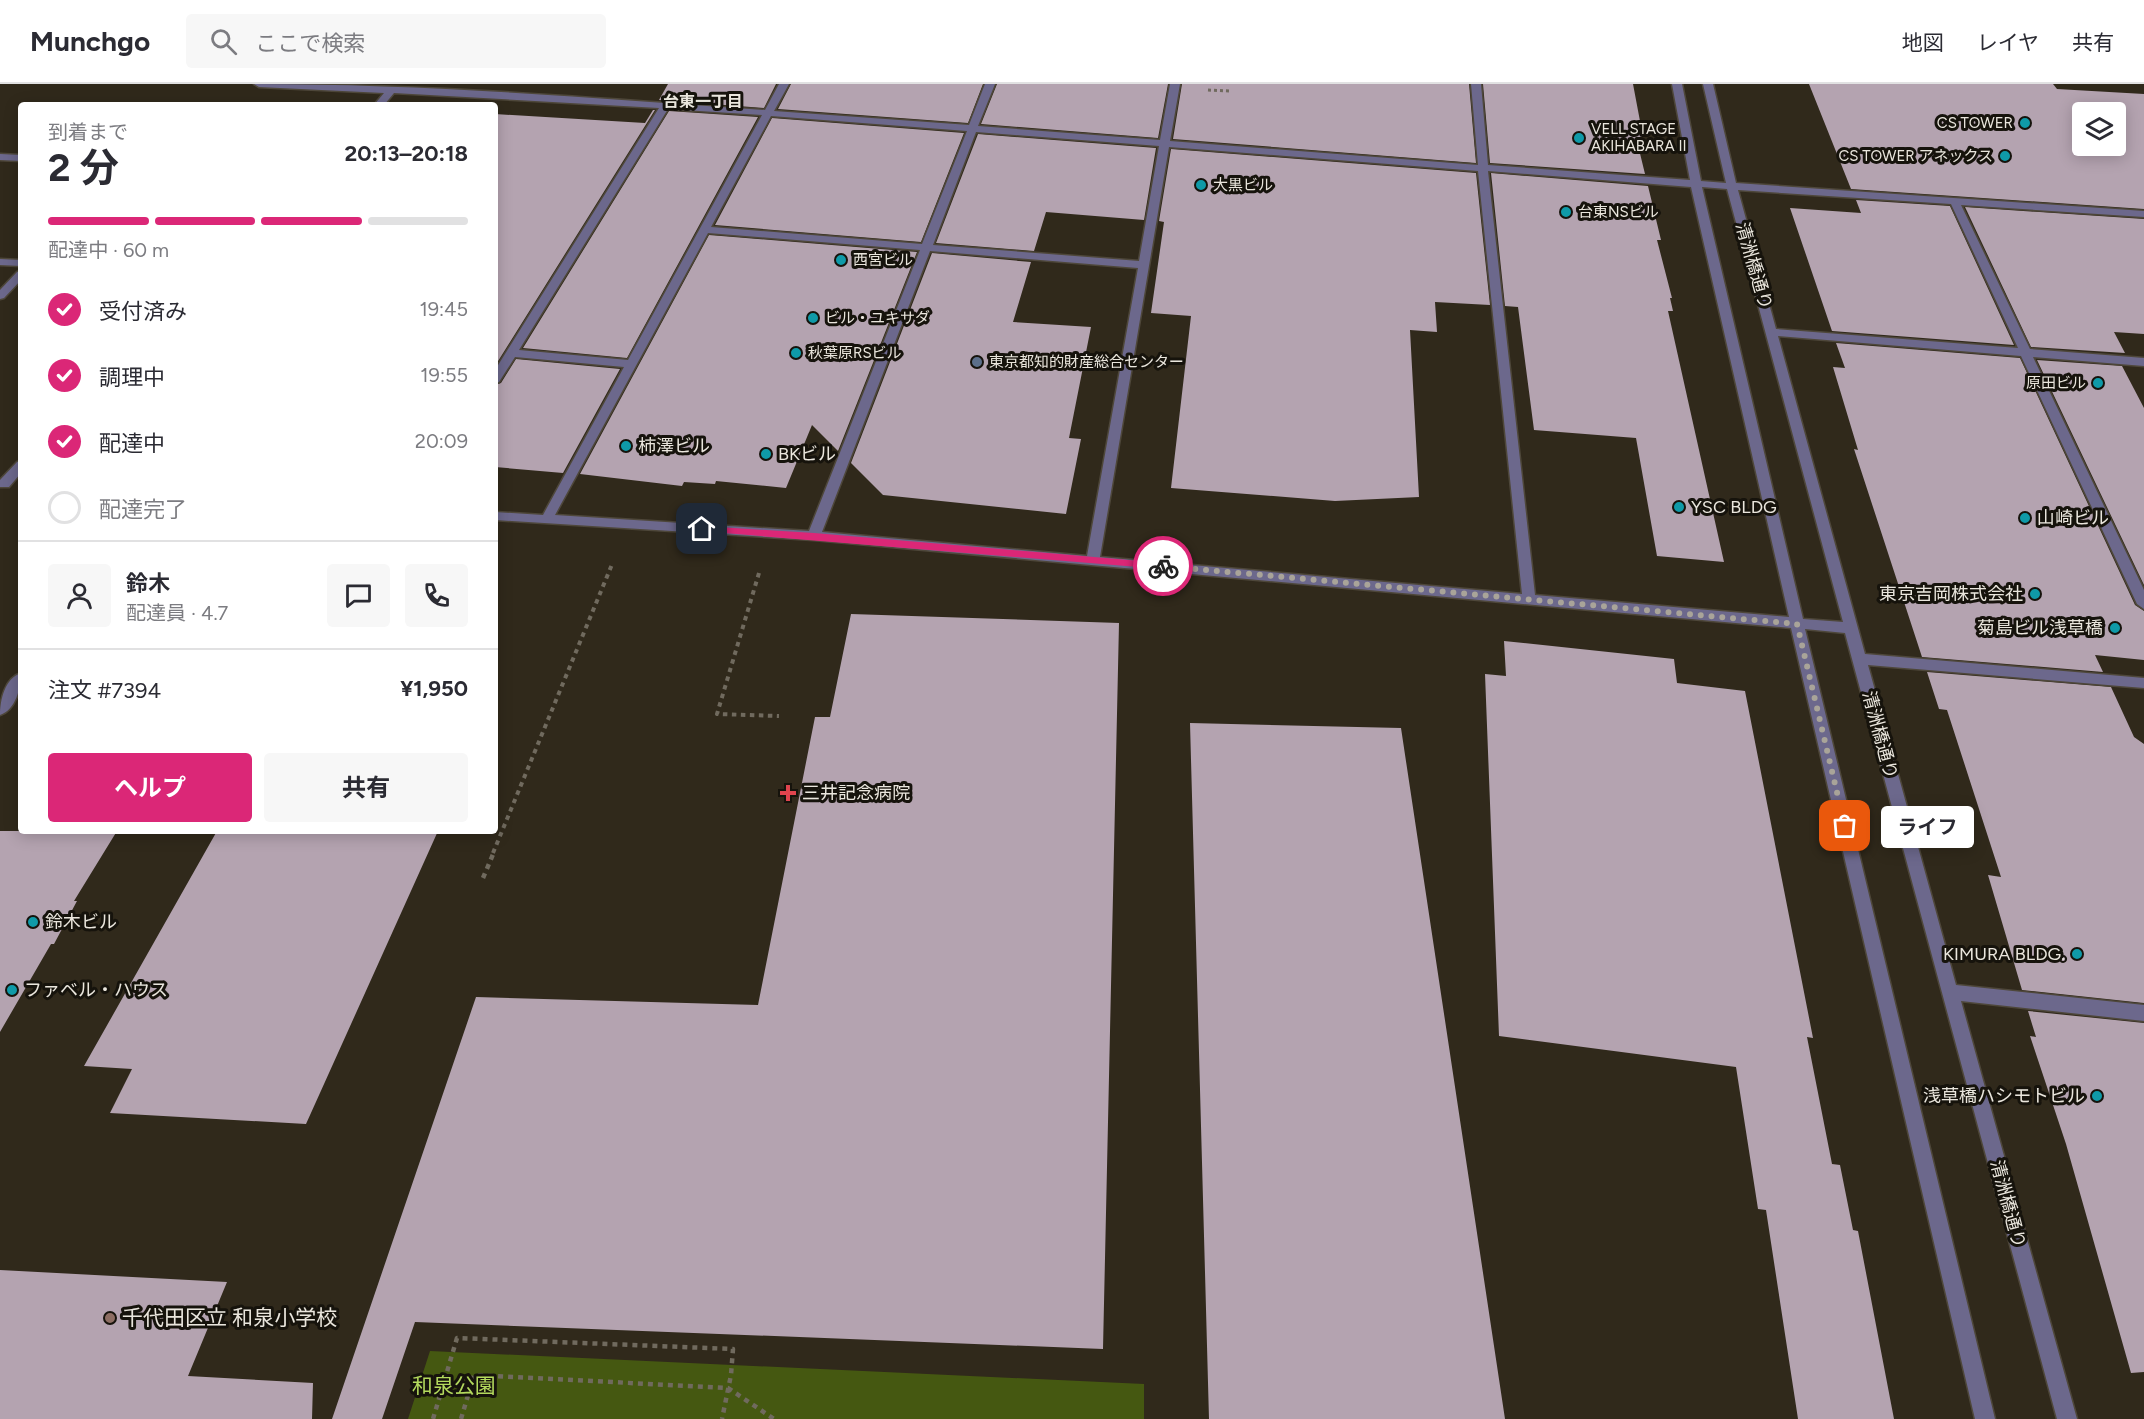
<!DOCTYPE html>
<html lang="ja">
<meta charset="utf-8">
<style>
body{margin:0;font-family:Figtree,"Noto Sans JP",sans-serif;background:#f7f7f7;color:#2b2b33;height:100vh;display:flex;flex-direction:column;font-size:22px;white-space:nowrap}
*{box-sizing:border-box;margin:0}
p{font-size:20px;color:#7c7c81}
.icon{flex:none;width:33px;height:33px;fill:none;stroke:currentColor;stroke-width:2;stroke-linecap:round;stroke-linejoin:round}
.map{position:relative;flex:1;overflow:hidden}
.panel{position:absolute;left:18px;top:18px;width:480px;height:732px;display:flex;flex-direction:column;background:#fff;border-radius:6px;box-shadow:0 3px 15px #0003}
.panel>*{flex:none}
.fabs{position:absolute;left:2072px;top:18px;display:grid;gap:12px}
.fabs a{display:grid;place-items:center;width:54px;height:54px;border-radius:6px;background:#fff;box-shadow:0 3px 15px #0003;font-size:30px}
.pin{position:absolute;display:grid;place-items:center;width:51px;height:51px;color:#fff;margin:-26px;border-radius:12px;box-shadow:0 3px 9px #0006}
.courier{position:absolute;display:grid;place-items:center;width:60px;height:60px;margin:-30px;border:4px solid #db2777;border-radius:50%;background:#fff;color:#222;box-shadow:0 2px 8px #0007}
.bubble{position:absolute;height:42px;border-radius:6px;background:#fff;box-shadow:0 3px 15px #0003;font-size:20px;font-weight:700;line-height:42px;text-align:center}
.summary em{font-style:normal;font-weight:700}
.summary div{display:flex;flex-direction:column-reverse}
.summary{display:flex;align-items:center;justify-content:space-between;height:102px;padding:0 30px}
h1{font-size:39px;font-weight:700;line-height:45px}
.bar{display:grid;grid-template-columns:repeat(4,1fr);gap:9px 6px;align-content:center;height:72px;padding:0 30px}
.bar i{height:8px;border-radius:4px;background:#e1e1e2}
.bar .active{background:#db2777}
.bar p{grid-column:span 4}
.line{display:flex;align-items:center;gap:15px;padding:0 30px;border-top:2px solid #e1e1e2}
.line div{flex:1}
.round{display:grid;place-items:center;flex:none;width:63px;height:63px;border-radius:6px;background:#f7f7f7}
ol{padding:0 30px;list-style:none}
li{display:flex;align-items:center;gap:18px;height:66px}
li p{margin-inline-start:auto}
li .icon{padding:6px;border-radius:50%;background:#db2777;color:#fff;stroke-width:4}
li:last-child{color:#7c7c81}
li i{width:33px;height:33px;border:3px solid #e1e1e2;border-radius:50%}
.action{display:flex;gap:12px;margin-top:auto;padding:12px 30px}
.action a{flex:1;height:69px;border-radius:6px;background:#db2777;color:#fff;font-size:24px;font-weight:700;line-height:69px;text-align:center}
.action a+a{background:#f7f7f7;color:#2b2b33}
header{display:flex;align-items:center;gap:36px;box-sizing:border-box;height:84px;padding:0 30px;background:#fff;border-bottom:2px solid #e1e1e2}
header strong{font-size:28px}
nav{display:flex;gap:33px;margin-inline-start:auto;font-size:21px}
.search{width:420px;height:54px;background:#f7f7f7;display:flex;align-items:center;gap:15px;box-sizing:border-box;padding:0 21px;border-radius:6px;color:#7c7c81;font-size:22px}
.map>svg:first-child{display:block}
</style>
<header>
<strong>Munchgo</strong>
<div class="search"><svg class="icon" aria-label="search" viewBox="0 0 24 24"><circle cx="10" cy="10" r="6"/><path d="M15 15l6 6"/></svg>ここで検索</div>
<nav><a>地図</a><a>レイヤ</a><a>共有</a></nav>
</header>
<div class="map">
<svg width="2144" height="1335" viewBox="0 0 2144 1335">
<rect width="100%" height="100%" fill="#30291b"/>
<path fill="#455811" d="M430,1267l714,33v35h-736z"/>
<path fill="#b4a3b0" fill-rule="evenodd" d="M668,0h108l-12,24 -105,-8z
M791,0h192l-15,39 -190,-14z
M997,0h171l-10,54 -177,-14z
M1182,0h287l7,79 -303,-24z
M1483,0h150l10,53h-7l9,37 -155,-11z
M1809,0h244l4,5 87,5v115l-293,-20zM2082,28h33v34h-33z
M653,26h2l-160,256v-252l150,9z
M669,27l89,6 -131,241 -104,-10z
M772,34l192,15 -43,109 -206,-17z
M978,50l178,14 -12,72 -98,-8 -12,39 -98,-8z
M1171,65l305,24 14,132 -55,-3 2,30 -27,-2 9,167 -84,4 -164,-13 20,-172 -40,-3 13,-91 -5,-1z
M1491,89l157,13 13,54h-4l15,58h-2l3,13h-5l56,251 -67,-6 -21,-118 -102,-8 -16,-123 -13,-1z
M1856,116l94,6 64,139 -182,-14 -42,-123 71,5z
M1965,123l179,12v115l-30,-2 11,21 -94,-6z
M709,151l208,17 -79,199 -26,-26 -26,63 -70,-7 -1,3 -31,-2 -2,4 -102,-12z
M932,169l99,9 -18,60 78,5 -22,111 12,1 -15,75 -183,-19 -32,-32z
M1836,259l184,15 115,247 9,6v49l-49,-5 8,17 -181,-15 -68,-208 4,1 -25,-83 12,1z
M516,275l104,10 -57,104 -68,-6v-82l6,-2z
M2037,276l85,6 22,42v177z
M851,530l268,9 -16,726 -688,-27 -33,97h-50l144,-422 282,8 57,-288h15z
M1504,557l170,18 3,24 68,8 68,347 -6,-1 25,127 8,1 13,65 5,1 36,188h-96l-32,-209 -8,-1 -22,-142 -237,-31 -14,-362 21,2z
M1927,588l184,15 23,50 10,7v259l-122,-13 -34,-115 13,2 -54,-167 -8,-1z
M1190,639l211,5 104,691h-296z
M0,747h117l-43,70h3l-23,43h-3l-51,88z
M217,747h221l-132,293 -196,-11 22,-44 -48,-3z
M2028,927l116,12v349l-13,1 -65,-229 -36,-108 6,1z
M0,1186l227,12 -39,94 125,7 -1,36h-312z"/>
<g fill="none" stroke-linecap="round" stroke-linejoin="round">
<g stroke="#4e473a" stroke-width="3">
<path id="minor" d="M254,0c171,0 341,14 511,26l14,-26h10l-15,27 195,14 16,-41h10l-17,42 182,14 10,-56h10l-10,57 308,24 -7,-81h10l7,81 202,15 -18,-96h10l19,97 25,2 -23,-99h10l23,99 408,28v6l-183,-12 69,144 114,9v8l-111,-9 111,233v19l-7,-5 -116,-248 -243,-20 87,318 279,24v10l-276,-23 88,320 188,20v16l-183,-20 116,418h-20l-212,-786 -40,-4 190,790h-20l-184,-791 -977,-88 -319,-20v-8l48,3 81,-148 -109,-10 -16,25 -4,1v-13l164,-262 -265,-15 -10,12h-10l10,-12 -125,-6zM668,25l94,6 -134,245 -109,-10zM771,32l196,15 -45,113 -211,-17zM976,48l183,14 -20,115 -206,-16zM1169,63l309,24 44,423 -422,-37zM1488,87l203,16 98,430 -254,-22zM1702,103l25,2 116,433 -40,-3zM1738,106l213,14 67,144 -242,-19zM708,149l212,17 -111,281 -254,-16zM930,167l208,17 -51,288 -265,-24z
M0,70l21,1v6l-21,-1z
M0,175l21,1v6l-21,-1z
M21,187v9l-17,18 -4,1v-9l17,-18z
M21,377v12l-12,14h-9v-7l17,-18z
M21,589c0,14 -5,37 -21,42 0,-15 5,-37 21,-42z"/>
</g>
<path stroke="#706a5e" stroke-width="3" stroke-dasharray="3 3" stroke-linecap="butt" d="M1208,6l23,1"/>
<path stroke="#706a5e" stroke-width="4" stroke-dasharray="4.5 4.5" stroke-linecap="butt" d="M759,489l-42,141 62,2
M493,769l120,-291"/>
<path stroke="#706a5e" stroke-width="4.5" stroke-dasharray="5 5" stroke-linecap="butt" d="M483,794l11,-26
M433,1335l24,-81 276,11 -2,26 -9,44
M461,1335l13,-44 254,13 46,31"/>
<use href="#minor" fill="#6c688c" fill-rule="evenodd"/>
</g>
<path fill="#db2777" d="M702,442l112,7 349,30 5,3 -5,3 -464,-38v-4z"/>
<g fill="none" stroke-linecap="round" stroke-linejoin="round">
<path stroke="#a9a499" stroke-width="6" stroke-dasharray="0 10.8" d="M1163,482l634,58 48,202"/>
</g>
<g fill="#0f9aa8" stroke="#16130c" stroke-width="2">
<circle cx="2025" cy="39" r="6"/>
<circle cx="1579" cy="54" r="6"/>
<circle cx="2005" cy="72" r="6"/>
<circle cx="1201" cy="101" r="6"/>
<circle cx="1566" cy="128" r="6"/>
<circle cx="841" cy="176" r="6"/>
<circle cx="813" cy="234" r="6"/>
<circle cx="796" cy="269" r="6"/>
<circle cx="2098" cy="299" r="6"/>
<circle cx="626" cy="362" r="6"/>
<circle cx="766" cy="370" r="6"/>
<circle cx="1679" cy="423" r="6"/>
<circle cx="2025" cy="434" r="6"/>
<circle cx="2035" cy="510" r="6"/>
<circle cx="2115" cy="544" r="6"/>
<circle cx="33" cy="838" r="6"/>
<circle cx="2077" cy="870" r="6"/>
<circle cx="12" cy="906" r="6"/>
<circle cx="2097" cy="1012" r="6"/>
</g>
<circle fill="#5c6f8a" stroke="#16130c" stroke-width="2" cx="977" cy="278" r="6"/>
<path fill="#e0444e" stroke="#16130c" stroke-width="2" d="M785 700h6v6h6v6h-6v6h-6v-6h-6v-6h6z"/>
<circle fill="#8d6e63" stroke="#16130c" stroke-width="2" cx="110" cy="1234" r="6"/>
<g text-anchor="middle" stroke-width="6" stroke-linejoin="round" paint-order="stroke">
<g font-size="15" fill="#eae6dd" stroke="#16130c" text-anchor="start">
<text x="2013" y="44" text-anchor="end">CS TOWER</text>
<text x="1591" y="50">VELL STAGE<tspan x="1591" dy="17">AKIHABARA II</tspan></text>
<text x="1993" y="77" text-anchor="end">CS TOWER アネックス</text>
<text x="1213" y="106">大黒ビル</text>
<text x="1578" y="133">台東NSビル</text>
<text x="853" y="181">西宮ビル</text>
<text x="825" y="239">ビル・ユキサダ</text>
<text x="808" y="274">秋葉原RSビル</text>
<text x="989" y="283">東京都知的財産総合センター</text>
<text x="2086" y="304" text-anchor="end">原田ビル</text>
</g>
<g font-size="16" font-weight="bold" fill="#eae6dd" stroke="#16130c">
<text x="703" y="23">台東一丁目</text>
</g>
<g font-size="18" fill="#eae6dd" stroke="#16130c">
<text transform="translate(1754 182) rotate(74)" y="6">清洲橋通り</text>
<text transform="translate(1880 651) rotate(75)" y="6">清洲橋通り</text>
<text transform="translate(2008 1120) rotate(75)" y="6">清洲橋通り</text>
</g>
<g font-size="18" fill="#eae6dd" stroke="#16130c" text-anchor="start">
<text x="638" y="368">柿澤ビル</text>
<text x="778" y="376">BKビル</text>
<text x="1691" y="429">YSC BLDG</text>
<text x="2037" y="440">山崎ビル</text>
<text x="2023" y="516" text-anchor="end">東京吉岡株式会社</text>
<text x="2103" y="550" text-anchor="end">菊島ビル浅草橋</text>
<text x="802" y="715">三井記念病院</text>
<text x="45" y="844">鈴木ビル</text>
<text x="2065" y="876" text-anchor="end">KIMURA BLDG.</text>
<text x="24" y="912">ファベル・ハウス</text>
<text x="2085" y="1018" text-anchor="end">浅草橋ハシモトビル</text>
</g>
<g font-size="21" fill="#eae6dd" stroke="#16130c" text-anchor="start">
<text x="122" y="1241">千代田区立 和泉小学校</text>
</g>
<g font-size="21" fill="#b3d95d" stroke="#16130c">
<text x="454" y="1309">和泉公園</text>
</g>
</g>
</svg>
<div class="fabs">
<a><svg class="icon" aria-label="layers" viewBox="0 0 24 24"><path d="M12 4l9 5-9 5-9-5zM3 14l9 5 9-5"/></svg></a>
</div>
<div class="pin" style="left:1845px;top:742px;background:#ea580c"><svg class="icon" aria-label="bag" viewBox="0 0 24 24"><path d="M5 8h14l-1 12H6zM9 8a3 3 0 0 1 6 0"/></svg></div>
<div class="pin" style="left:702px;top:445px;background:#1f2937"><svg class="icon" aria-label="home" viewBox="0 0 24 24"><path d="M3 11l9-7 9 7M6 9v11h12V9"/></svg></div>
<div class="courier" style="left:1163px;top:482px"><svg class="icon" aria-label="bike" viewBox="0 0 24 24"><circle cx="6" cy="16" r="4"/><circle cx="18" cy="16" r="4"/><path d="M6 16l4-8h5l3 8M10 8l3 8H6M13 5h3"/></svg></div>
<div class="bubble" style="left:1881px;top:722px;width:93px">ライフ</div>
<section class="panel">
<div class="summary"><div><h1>2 分</h1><p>到着まで</p></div><em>20:13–20:18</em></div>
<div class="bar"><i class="active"></i><i class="active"></i><i class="active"></i><i></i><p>配達中 · 60 m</p></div>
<ol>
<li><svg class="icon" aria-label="check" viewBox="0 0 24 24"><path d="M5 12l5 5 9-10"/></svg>受付済み<p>19:45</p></li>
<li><svg class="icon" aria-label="check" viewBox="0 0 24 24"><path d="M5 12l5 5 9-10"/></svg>調理中<p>19:55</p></li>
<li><svg class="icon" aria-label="check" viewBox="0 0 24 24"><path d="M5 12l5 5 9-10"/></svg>配達中<p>20:09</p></li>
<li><i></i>配達完了</li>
</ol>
<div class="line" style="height:108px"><a class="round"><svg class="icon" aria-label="person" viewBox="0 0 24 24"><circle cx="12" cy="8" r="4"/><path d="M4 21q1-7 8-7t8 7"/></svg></a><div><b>鈴木</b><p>配達員 · 4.7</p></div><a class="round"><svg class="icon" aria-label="chat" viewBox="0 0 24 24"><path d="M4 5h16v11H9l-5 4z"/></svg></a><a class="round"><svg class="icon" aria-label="phone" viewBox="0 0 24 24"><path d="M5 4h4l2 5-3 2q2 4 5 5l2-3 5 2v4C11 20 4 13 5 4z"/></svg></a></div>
<div class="line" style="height:78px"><div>注文 #7394</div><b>¥1,950</b></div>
<div class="action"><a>ヘルプ</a><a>共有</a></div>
</section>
</div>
